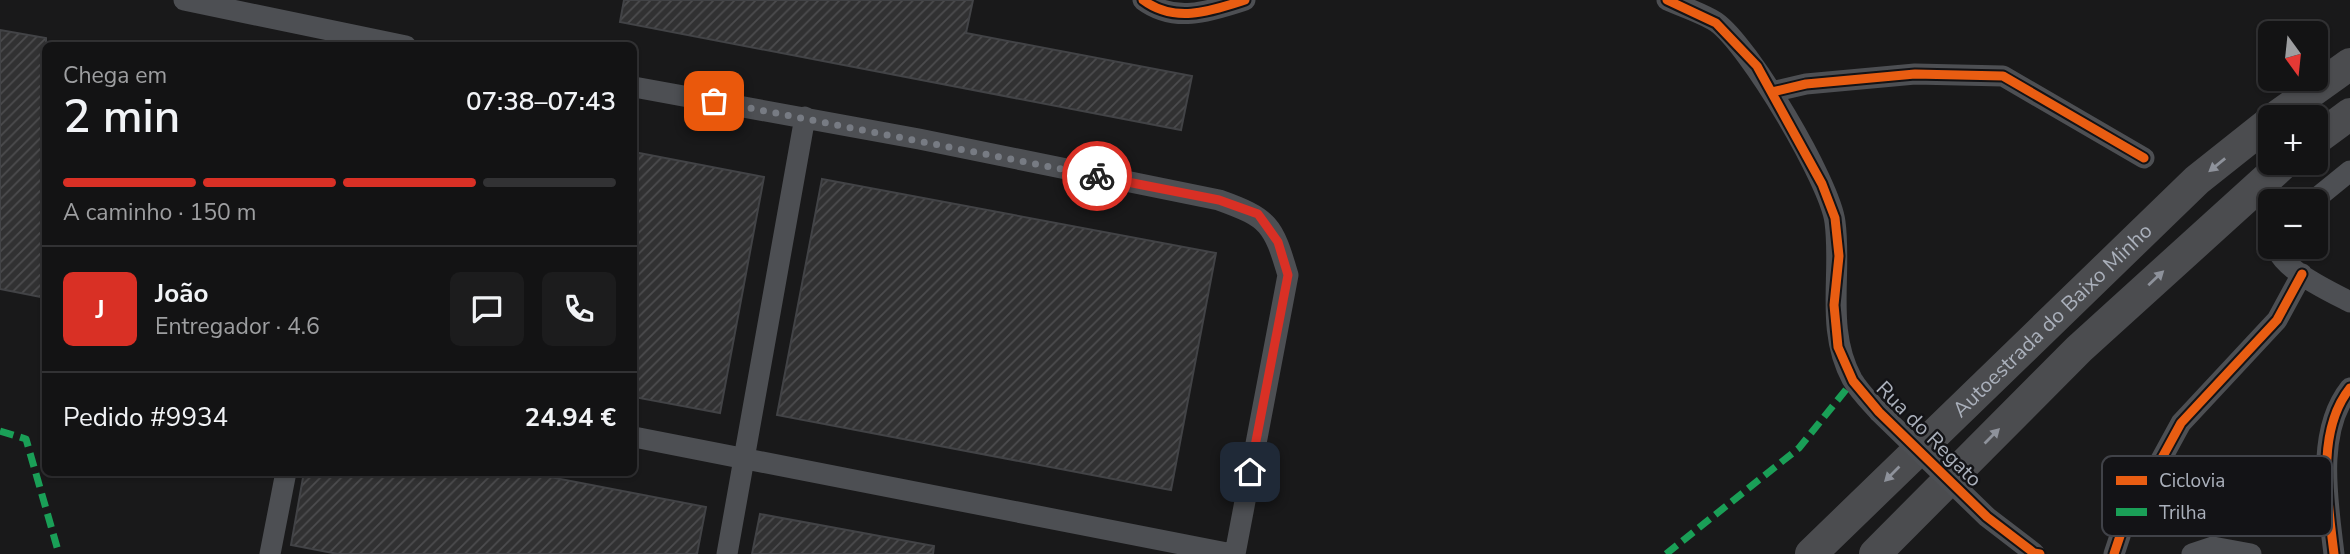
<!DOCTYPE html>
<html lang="pt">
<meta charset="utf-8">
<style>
body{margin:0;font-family:"Nunito Sans",sans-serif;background:#1c1c1d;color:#f1f3f6;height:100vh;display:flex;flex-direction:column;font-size:26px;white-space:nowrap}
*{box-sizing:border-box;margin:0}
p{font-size:23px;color:#9d9ea0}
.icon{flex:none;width:38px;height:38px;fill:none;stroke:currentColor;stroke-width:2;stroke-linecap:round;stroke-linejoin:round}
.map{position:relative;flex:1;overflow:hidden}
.sheet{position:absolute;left:42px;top:42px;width:595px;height:434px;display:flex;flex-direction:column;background:#131314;border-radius:10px;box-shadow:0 2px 5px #0004,0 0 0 2px #323234}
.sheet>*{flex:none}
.needle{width:46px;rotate:165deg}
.fabs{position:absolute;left:2258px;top:21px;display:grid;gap:14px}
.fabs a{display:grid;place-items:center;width:70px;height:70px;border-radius:10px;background:#131314;box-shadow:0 2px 5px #0004,0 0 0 2px #323234;font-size:35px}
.pin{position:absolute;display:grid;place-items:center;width:60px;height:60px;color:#fff;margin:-30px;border-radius:14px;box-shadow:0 4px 10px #0006}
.courier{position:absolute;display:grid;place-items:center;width:70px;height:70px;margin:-35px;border:5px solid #d93025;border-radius:50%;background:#fff;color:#222;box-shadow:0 2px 9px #0007}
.head em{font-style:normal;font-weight:600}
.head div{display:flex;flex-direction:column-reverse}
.head{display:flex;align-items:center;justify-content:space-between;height:119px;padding:0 21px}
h1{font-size:46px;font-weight:600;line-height:52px}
.bar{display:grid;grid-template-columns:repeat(4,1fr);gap:10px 7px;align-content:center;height:84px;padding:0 21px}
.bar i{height:9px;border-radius:5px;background:#323234}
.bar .selected{background:#d93025}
.bar p{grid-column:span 4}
.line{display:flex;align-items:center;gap:18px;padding:0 21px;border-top:2px solid #323234}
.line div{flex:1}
.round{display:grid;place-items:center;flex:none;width:74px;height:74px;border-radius:10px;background:#1c1c1d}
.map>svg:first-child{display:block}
</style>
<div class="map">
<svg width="2350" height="554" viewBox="0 0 2350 554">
<defs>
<pattern id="building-hatch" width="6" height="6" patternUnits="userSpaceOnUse" patternTransform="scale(1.75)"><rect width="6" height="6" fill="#313132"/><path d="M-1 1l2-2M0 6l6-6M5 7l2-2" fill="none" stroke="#4c4c4e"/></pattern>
</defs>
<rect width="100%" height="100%" fill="#19191a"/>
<path fill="url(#building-hatch)" stroke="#424346" stroke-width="2" d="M624,0h349l-7,33 226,43 -11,54 -561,-108z
M0,30l46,8v260l-46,-9z
M634,152l130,25 -44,236 -86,-16z
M822,179l394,74 -45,237 -394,-75z
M304,472h220l182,35 -9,47h-359l-47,-9z
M760,514l174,32 -1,8h-181z"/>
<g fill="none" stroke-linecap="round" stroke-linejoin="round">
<path stroke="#4d4f53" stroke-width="21" d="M184,0l222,46
M1143,0c32,24 68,11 102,0
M1667,0c16,7 35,13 49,22 33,23 114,160 119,200 7,53 -10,107 17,157 7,12 18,23 27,33
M634,87l285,52 300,61c50,18 54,24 69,75l-53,279
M1772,92l34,-8 109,-10 88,2 141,82
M2313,201l37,-30
M2276,247c7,23 53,44 74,55
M634,437l598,117
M270,554l16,-82
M727,554l78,-437
M2114,554l7,-21 60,-110 96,-103 25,-46
M2192,554l21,-7 38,7
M2334,554c-6,-52 -19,-122 16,-166"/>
<g stroke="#4b4c4f" stroke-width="32">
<path d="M2276,117l74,-53"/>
<path d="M2315,140l35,-26"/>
<path id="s1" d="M1811,554l386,-374 73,-58"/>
<path d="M1875,554l204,-205 205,-186"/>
</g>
<path stroke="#4d4f53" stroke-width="21" d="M1879,412l108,105 47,36"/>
<path stroke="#1a9f57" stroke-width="7" stroke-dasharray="14 7" stroke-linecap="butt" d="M0,431l26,8 33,115
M1666,554l133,-106 54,-67"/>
<g stroke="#131316" stroke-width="13">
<path id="cycleway" d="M1143,0c32,24 68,11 102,0
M1667,0l49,23 41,43 65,118 13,34 4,38 -5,49 4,42 15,34 26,31 108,105 47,36 6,1
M1772,92l34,-8 109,-10 88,2 141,82
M2114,554l7,-21 60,-110 96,-103 25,-46
M2334,554c-6,-52 -19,-122 16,-166"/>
</g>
<use href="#cycleway" stroke="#e95d12" stroke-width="9"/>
</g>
<defs><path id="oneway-solid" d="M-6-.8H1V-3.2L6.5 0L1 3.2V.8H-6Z" transform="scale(1.75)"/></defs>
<g fill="#8e929b">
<use href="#oneway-solid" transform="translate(2217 165) rotate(141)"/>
<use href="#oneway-solid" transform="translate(2156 278) rotate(-43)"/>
<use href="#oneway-solid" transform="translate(1992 436) rotate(-45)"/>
<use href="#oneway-solid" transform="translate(1892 474) rotate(135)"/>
</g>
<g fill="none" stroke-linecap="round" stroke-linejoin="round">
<path stroke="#777b83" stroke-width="7" stroke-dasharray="0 12.6" d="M714,101l383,75"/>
<path stroke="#d93025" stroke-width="9" d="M1097,176l122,24 39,14 20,28 10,33 -38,197"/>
</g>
<g text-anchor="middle" stroke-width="5" stroke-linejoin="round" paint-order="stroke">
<g font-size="21" fill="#aab0bb" stroke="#131316">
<text dy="7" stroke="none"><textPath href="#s1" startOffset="336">Autoestrada do Baixo Minho</textPath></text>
<text transform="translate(1929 434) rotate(45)" y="7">Rua do Regato</text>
</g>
</g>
<rect x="2102" y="456" width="230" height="80" rx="10" fill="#131316" stroke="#404248" stroke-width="2"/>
<rect x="2116" y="476" width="31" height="9" fill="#e95d12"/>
<rect x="2116" y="508" width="31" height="8" fill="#1a9f57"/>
<g font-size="19" fill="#aab0bb">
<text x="2159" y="487">Ciclovia</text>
<text x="2159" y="519">Trilha</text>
</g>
</svg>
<div class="fabs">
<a><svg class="needle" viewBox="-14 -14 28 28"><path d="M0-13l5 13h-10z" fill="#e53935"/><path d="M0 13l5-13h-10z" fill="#9d9ea0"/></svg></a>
<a>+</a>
<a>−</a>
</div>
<div class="pin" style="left:714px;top:101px;background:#ea580c"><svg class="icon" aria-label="bag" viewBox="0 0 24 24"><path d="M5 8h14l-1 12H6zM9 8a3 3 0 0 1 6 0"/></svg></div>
<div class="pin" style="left:1250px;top:472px;background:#1f2937"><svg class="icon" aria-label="home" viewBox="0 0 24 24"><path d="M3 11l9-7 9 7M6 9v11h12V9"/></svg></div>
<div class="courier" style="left:1097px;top:176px"><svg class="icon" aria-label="bike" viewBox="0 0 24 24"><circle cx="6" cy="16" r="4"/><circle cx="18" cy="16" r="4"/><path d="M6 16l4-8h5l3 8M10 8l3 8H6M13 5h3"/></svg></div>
<section class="sheet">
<div class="head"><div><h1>2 min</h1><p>Chega em</p></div><em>07:38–07:43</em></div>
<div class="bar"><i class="selected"></i><i class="selected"></i><i class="selected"></i><i></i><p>A caminho · 150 m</p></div>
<div class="line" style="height:126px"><b class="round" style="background:#d93025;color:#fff">J</b><div><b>João</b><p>Entregador · 4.6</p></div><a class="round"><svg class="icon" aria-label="chat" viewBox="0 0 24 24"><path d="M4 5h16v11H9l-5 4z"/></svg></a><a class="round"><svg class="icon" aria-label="phone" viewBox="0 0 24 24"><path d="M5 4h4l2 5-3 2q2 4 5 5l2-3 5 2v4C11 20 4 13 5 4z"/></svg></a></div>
<div class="line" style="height:91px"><div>Pedido #9934</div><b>24.94 €</b></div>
</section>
</div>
